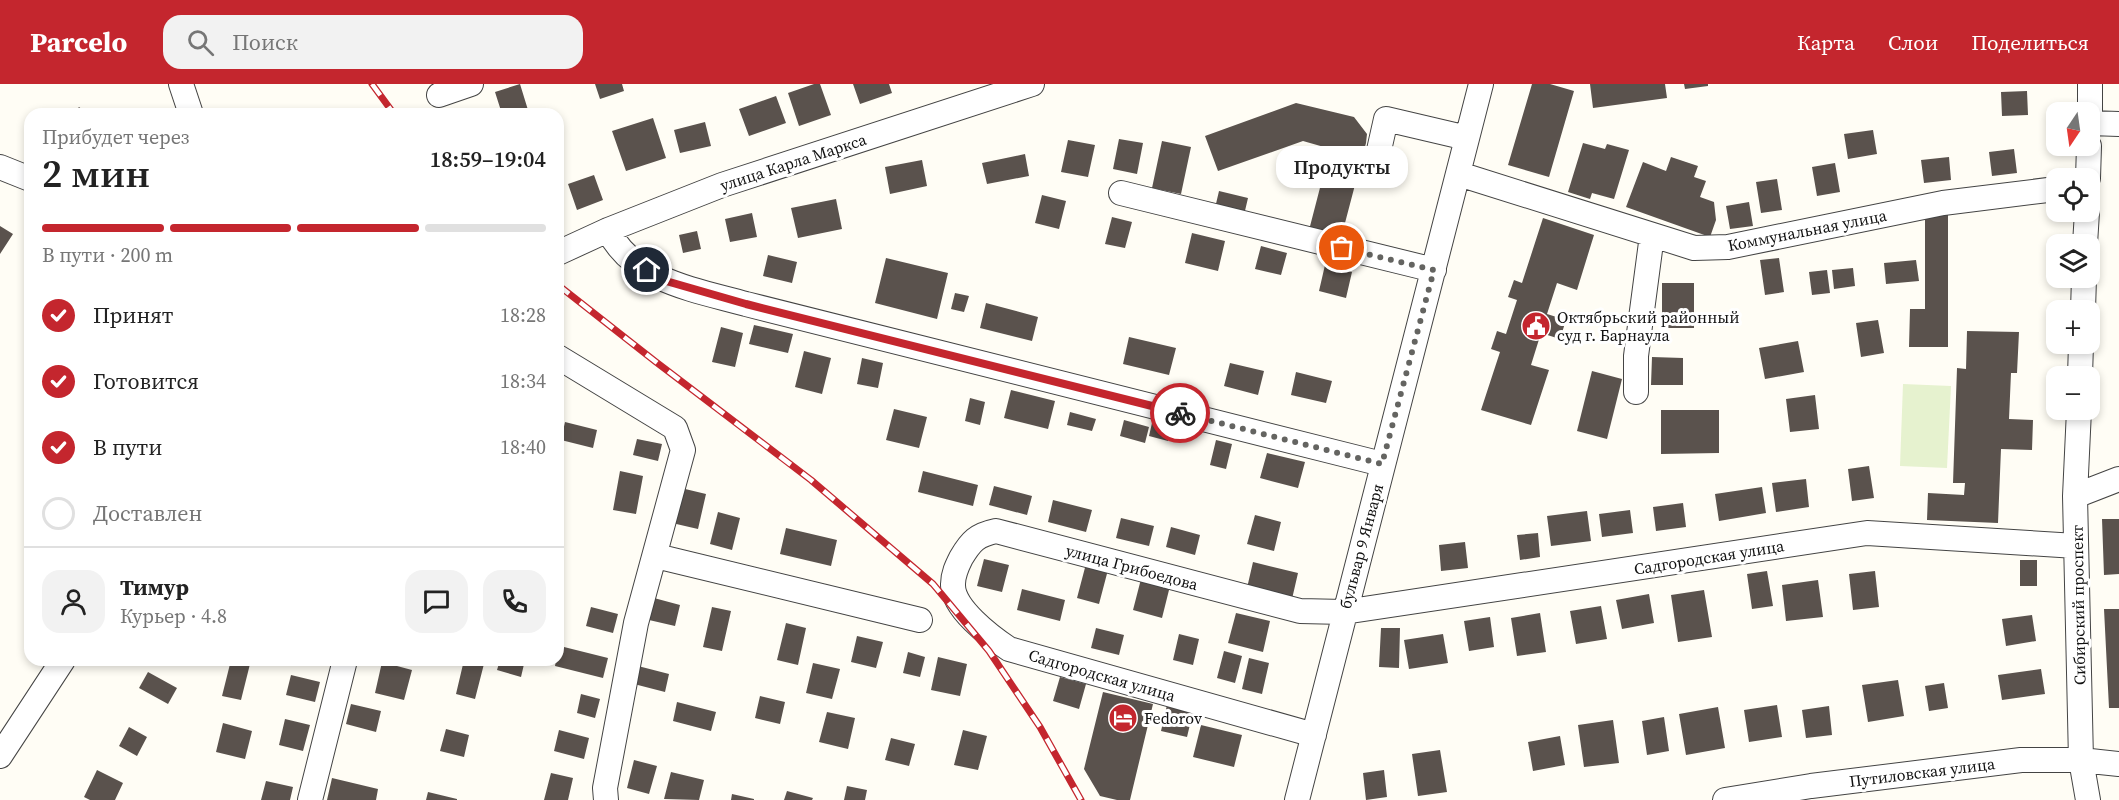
<!DOCTYPE html>
<html lang="ru">
<meta charset="utf-8">
<style>
body{margin:0;font-family:"Source Serif 4",serif;background:#f2f2f2;color:#222;height:100vh;display:flex;flex-direction:column;font-size:22px;white-space:nowrap}
*{box-sizing:border-box;margin:0}
p{font-size:20px;color:#767676}
.icon{flex:none;width:33px;height:33px;fill:none;stroke:currentColor;stroke-width:2;stroke-linecap:round;stroke-linejoin:round}
.map{position:relative;flex:1;overflow:hidden}
.details{position:absolute;left:24px;top:24px;width:540px;height:558px;display:flex;flex-direction:column;background:#fff;border-radius:18px;box-shadow:0 3px 9px #0003}
.details>*{flex:none}
.needle{width:39px;rotate:193deg}
.tools{position:absolute;left:2046px;top:18px;display:grid;gap:12px}
.tools a{display:grid;place-items:center;width:54px;height:54px;border-radius:12px;background:#fff;box-shadow:0 3px 9px #0003;font-size:30px}
.pin{position:absolute;display:grid;place-items:center;width:51px;height:51px;color:#fff;margin:-26px;border:3px solid #fff;border-radius:50%;box-shadow:0 2px 6px #0007}
.courier{position:absolute;display:grid;place-items:center;width:60px;height:60px;margin:-30px;border:4px solid #c4262e;border-radius:50%;background:#fff;color:#222;box-shadow:0 2px 8px #0007}
.bubble{position:absolute;height:42px;border-radius:18px;background:#fff;box-shadow:0 3px 9px #0003;font-size:20px;font-weight:600;line-height:42px;text-align:center}
.summary em{font-style:normal;font-weight:600}
.summary div{display:flex;flex-direction:column-reverse}
.summary{display:flex;align-items:center;justify-content:space-between;height:102px;padding:0 18px}
h1{font-size:39px;font-weight:600;line-height:45px}
.bar{display:grid;grid-template-columns:repeat(4,1fr);gap:9px 6px;align-content:center;height:72px;padding:0 18px}
.bar i{height:8px;border-radius:4px;background:#e0e0e0}
.bar .current{background:#c4262e}
.bar p{grid-column:span 4}
.line{display:flex;align-items:center;gap:15px;padding:0 18px;border-top:2px solid #e0e0e0}
.line div{flex:1}
.round{display:grid;place-items:center;flex:none;width:63px;height:63px;border-radius:18px;background:#f2f2f2}
ol{padding:0 18px;list-style:none}
li{display:flex;align-items:center;gap:18px;height:66px}
li p{margin-inline-start:auto}
li .icon{padding:6px;border-radius:50%;background:#c4262e;color:#fff;stroke-width:4}
li:last-child{color:#767676}
li i{width:33px;height:33px;border:3px solid #e0e0e0;border-radius:50%}
header{display:flex;align-items:center;gap:36px;box-sizing:border-box;height:84px;padding:0 30px;background:#c4262e;color:#fff}
header strong{font-size:28px}
nav{display:flex;gap:33px;margin-inline-start:auto;font-size:21px}
.search{width:420px;height:54px;background:#f2f2f2;display:flex;align-items:center;gap:15px;box-sizing:border-box;padding:0 21px;border-radius:18px;color:#767676;font-size:22px}
.map>svg:first-child{display:block}
</style>
<header>
<strong>Parcelo</strong>
<div class="search"><svg class="icon" aria-label="search" viewBox="0 0 24 24"><circle cx="10" cy="10" r="6"/><path d="M15 15l6 6"/></svg>Поиск</div>
<nav><a>Карта</a><a>Слои</a><a>Поделиться</a></nav>
</header>
<div class="map">
<svg width="2119" height="716" viewBox="0 0 2119 716">
<rect width="100%" height="100%" fill="#fffdf5"/>
<path fill="#e6f2cf" d="M1903,300l48,2 -4,82 -47,-2z"/>
<path fill="#5a524d" d="M520,0l8,26 -13,4h-13l-7,-22z
M595,0h27l2,7 -24,8z
M814,0h6l11,31 -32,11 -11,-33z
M853,0h36l3,9 -32,11z
M1532,0h18l24,7 -25,86 -41,-12z
M1590,0h75l2,14 -74,10z
M1684,0h24v2l-23,3z
M2027,7l1,24 -26,1 -1,-24z
M776,12l10,27 -37,13 -10,-27z
M1296,19l58,14 13,17 -1,9 -26,99 -32,-8 21,-81 -5,-6 -21,-6 -85,30 -13,-35z
M79,23l9,7h-15z
M653,34l13,40 -40,13 -14,-40z
M705,38l6,24 -31,7 -6,-23z
M1873,46l4,24 -29,5 -4,-25z
M1119,55l24,4 -6,31 -24,-5z
M1068,56l27,5 -7,32 -27,-5z
M1162,57l29,6 -10,47 -29,-6z
M1583,59l22,6 2,-5 22,6 -15,49 -22,-6 -2,6 -22,-7z
M2014,65l3,24 -25,3 -3,-24z
M1025,70l4,22 -42,8 -5,-21z
M1671,73l27,9 -4,11 12,4 -6,16 14,5 2,18 -6,17 -84,-30 17,-45 23,9z
M1949,73l2,23 -27,3 -3,-23z
M922,76l5,26 -37,8 -5,-27z
M1835,79l5,29 -23,4 -5,-29z
M594,91l9,25 -26,10 -9,-26z
M1777,95l5,31 -21,3 -5,-31z
M1219,107l29,7 -4,17 -29,-7z
M1042,111l24,6 -7,28 -24,-6z
M836,115l6,30 -44,9 -7,-30z
M1749,118l4,24 -23,3 -4,-23z
M1948,126v137h-39l1,-38h15v-98z
M752,129l5,24 -27,5 -5,-23z
M1112,133l20,5 -7,26 -20,-4z
M1543,134l51,17 -17,55 -20,-7 -10,31 19,6 -6,19 -19,-6 -10,32 18,5 -18,55 -50,-15 19,-58 -9,-3 6,-18 9,3 11,-34 -9,-3 6,-17 8,3z
M0,142l13,8 -13,20z
M697,147l4,18 -18,4 -4,-18z
M1192,149l33,8 -7,30 -33,-8z
M1261,162l26,7 -6,22 -26,-6z
M768,171l29,7 -5,21 -29,-7z
M886,174l62,15 -11,46 -62,-16z
M1779,174l5,34 -19,3 -5,-35z
M1916,176l3,21 -33,3 -2,-21z
M1325,181l27,7 -6,26 -27,-7z
M1853,184l2,18 -21,3 -2,-19z
M1827,186l3,23 -18,2 -3,-23z
M1662,199h32v45h-32z
M955,209l14,3 -5,16 -13,-3z
M986,219l52,14 -6,24 -52,-13z
M1878,236l6,33 -23,4 -5,-34z
M754,241l39,9 -5,19 -39,-9z
M721,243l22,6 -8,34 -23,-5z
M1967,247l52,1 -2,41h-6l-2,46 24,1 -1,30 -31,-1 -3,74 -71,-3 1,-27 36,2 1,-12h-12l4,-115 9,1z
M1129,253l47,11 -7,27 -46,-11z
M1798,257l6,31 -39,7 -6,-31z
M804,267l27,7 -9,36 -27,-7z
M1652,273l31,1v27h-32z
M862,274l21,5 -5,25 -21,-4z
M1230,279l34,8 -6,24 -34,-9z
M1592,287l30,8 -15,60 -30,-8z
M1296,288l36,9 -6,22 -35,-8z
M1011,306l44,11 -7,28 -44,-11z
M1815,311l4,34 -29,3 -4,-33z
M970,314l15,4 -5,23 -15,-4z
M894,325l33,8 -8,31 -33,-8z
M1661,326h58v43l-58,1z
M1070,328l26,7 -4,12 -25,-6z
M1124,336l25,7 -4,16 -25,-7z
M565,338l32,8 -4,18 -32,-8z
M1152,339l19,5 -3,13 -19,-5z
M637,355l25,5 -4,17 -25,-6z
M1216,356l16,4 -6,25 -16,-4z
M1267,369l38,9 -7,26 -38,-10z
M1869,382l5,32 -22,3 -4,-32z
M620,387l23,5 -7,38 -23,-4z
M923,387l55,14 -5,21 -55,-14z
M1806,395l3,28 -33,5 -4,-29z
M994,402l38,10 -5,19 -38,-10z
M1762,403l4,26 -47,8 -4,-27z
M681,404l25,6 -8,35 -26,-6z
M1053,416l39,10 -6,22 -38,-10z
M1683,419l3,24 -30,4 -3,-24z
M1630,426l3,23 -31,4 -3,-23z
M1587,427l4,30 -40,5 -4,-30z
M718,428l22,6 -8,32 -22,-6z
M1255,431l26,7 -7,29 -27,-7z
M1121,434l33,8 -5,20 -33,-8z
M2102,435h17v55l-15,1z
M1171,443l29,8 -5,20 -29,-8z
M786,444l51,12 -6,26 -51,-12z
M1538,449l2,24 -20,3 -3,-25z
M1465,458l3,26 -27,3 -2,-26z
M984,475l25,6 -7,27 -25,-6z
M1087,476l22,6 -10,38 -22,-6z
M2020,476h17v26h-17z
M1253,478l45,11 -6,26 -45,-11z
M1767,487l6,35 -21,3 -5,-35z
M1875,487l4,36 -26,3 -4,-36z
M1141,495l29,7 -8,32 -29,-8z
M1818,496l5,37 -37,4 -4,-36z
M1022,505l43,11 -5,21 -43,-11z
M1704,506l8,47 -34,5 -7,-47z
M1649,510l5,29 -32,6 -6,-29z
M654,514l26,7 -5,21 -26,-6z
M1601,522l6,33 -31,5 -6,-33z
M591,523l27,7 -5,19 -27,-7z
M712,523l19,4 -9,40 -19,-4z
M2104,525h15v99h-10z
M1236,529l34,8 -7,31 -35,-9z
M1540,529l6,39 -29,4 -6,-38z
M2032,531l4,26 -30,5 -4,-27z
M1490,533l4,30 -25,4 -5,-30z
M786,539l20,5 -8,37 -21,-5z
M1096,544l28,7 -5,20 -28,-7z
M1381,544h19l-1,40 -20,-1z
M1179,550l20,5 -6,26 -20,-5z
M1443,550l5,29 -39,6 -5,-29z
M857,552l26,6 -7,26 -25,-6z
M560,562l48,12 -5,20 -48,-12 1,-6h2z
M1224,567l18,5 -7,27 -18,-5z
M908,568l17,5 -5,20 -17,-4z
M938,573l29,7 -7,32 -29,-6z
M1249,574l20,5 -7,31 -20,-5z
M231,576h20l-10,40 -19,-4z
M464,576h21l-10,39 -19,-5z
M500,576h25l-4,17 -24,-7z
M382,578l30,8 -8,30 -29,-7z
M813,579l27,6 -8,30 -26,-6z
M638,582l31,8 -4,18 -31,-8z
M2041,585l4,25 -43,6 -4,-25z
M148,588l29,16 -9,16 -29,-16z
M291,591l29,7 -5,20 -29,-7z
M1060,593l26,7 -7,25 -26,-8z
M1898,596l6,36 -36,6 -6,-37z
M1944,599l4,25 -19,3 -4,-25z
M1103,608l50,12 -23,96h-13l-17,-4 -16,-27z
M581,610l19,5 -5,19 -18,-5z
M760,612l25,6 -5,22 -25,-6z
M677,618l39,10 -5,19 -38,-10z
M351,620l30,7 -5,21 -30,-8z
M1167,621l26,7 -6,25 -26,-6z
M1777,621l5,32 -33,5 -5,-32z
M1829,622l3,29 -26,3 -4,-28z
M1718,623l7,41 -39,7 -7,-41z
M827,628l28,6 -7,31 -29,-7z
M1664,633l5,34 -22,4 -5,-34z
M285,635l25,6 -7,26 -24,-6z
M1613,636l6,43 -35,4 -6,-42z
M223,639l29,8 -7,28 -29,-7z
M1201,641l41,10 -8,32 -41,-10z
M129,643l18,10 -10,19 -18,-10z
M446,645l23,6 -5,22 -24,-6z
M559,646l30,8 -5,21 -30,-8z
M963,646l24,6 -9,34 -24,-5z
M1560,652l5,29 -32,6 -5,-29z
M891,654l24,6 -6,22 -24,-6z
M1440,666l7,42 -29,4 -6,-42z
M634,676l23,6 -8,28 -22,-6z
M97,686l26,13 -8,17h-25l-6,-3z
M1384,686l3,27 -21,3 -3,-27z
M671,688l33,8 -5,20 -35,-1z
M551,689l22,5 -5,22h-24z
M332,694l46,11 -2,11h-49z
M266,697l27,6 -3,13h-29z
M847,702l20,4 -2,10h-21z
M787,707l26,7 -1,2h-28z
M428,708l29,7v1h-31z
M732,710l22,5v1h-23z"/>
<g fill="none" stroke-linecap="round" stroke-linejoin="round">
<g stroke="#444" stroke-width="26">
<path id="minor" d="M181,0l10,30
M439,11l32,-11
M2090,29v-29
M2090,39l29,1
M0,83l30,12
M1375,84l11,-49 81,19
M1459,90l235,74 34,-1 215,-44 113,-14
M2088,94l1,-32
M1121,109l313,77
M608,146c25,51 88,60 138,74l636,160
M2085,160l2,-32
M558,169l50,-23 114,-45 310,-101
M2083,226l1,-32
M558,273l117,71 8,22 -47,173 -31,165 1,12
M2080,292l1,-32
M1636,308v-36l16,-121
M2079,326l-4,86 6,264 7,40
M2075,412l44,-17
M656,472l264,64
M1314,651l-305,-86c-18,-12 -57,-41 -56,-65 0,-10 4,-18 8,-26 10,-17 16,-23 35,-27l304,80 44,1 523,-79 209,13
M0,672l63,-96
M310,716l35,-140
M1297,716c60,-239 124,-477 184,-716
M1725,716l86,-14 210,-26h60l38,4"/>
</g>
<use href="#minor" stroke="#fff" stroke-width="24"/>
<g stroke="#c4262e" stroke-width="7">
<path id="rail" d="M372,0l22,30
M558,201l98,77 155,118 122,104 56,67 51,76 41,73"/>
</g>
<use href="#rail" stroke="#fff" stroke-width="4.5" stroke-dasharray="14" stroke-linecap="butt"/>
</g>
<g fill="none" stroke-linecap="round" stroke-linejoin="round">
<path stroke="#646461" stroke-width="6" stroke-dasharray="0 10.8" d="M1180,329l202,51 52,-194 -92,-22"/>
<path stroke="#c4262e" stroke-width="8" d="M647,186l19,11 80,23 434,109"/>
</g>
<defs>
<g id="civic-disc" transform="scale(1.5)"><circle r="9.5" fill="#c4262e" stroke="#fff"/><path d="M-.6-6.5H3V-4.5H.6V-3L4-1V1h2V6H-6V1h2V-1L-.6-3ZM-1.2 2.5V6h2.4V2.5Z" fill="#fff"/></g>
<g id="hotel-disc" transform="scale(1.5)"><circle r="9.5" fill="#c4262e" stroke="#fff"/><path d="M-6-4.5h1.5V1H6V5H4.5V3h-9V5H-6ZM-4 0a1.8 1.8 0 1 1 3.6 0ZM.5 0V-2.5h3Q6-2.5 6 0Z" fill="#fff"/></g>
</defs>
<g fill-rule="evenodd">
<use href="#civic-disc" x="1536" y="242"/>
<use href="#hotel-disc" x="1123" y="634"/>
</g>
<g text-anchor="middle" stroke-width="6" stroke-linejoin="round" paint-order="stroke">
<g font-size="16" fill="#111" stroke="#fff">
<text transform="translate(793 78) rotate(-18)" y="6">улица Карла Маркса</text>
<text transform="translate(1807 146) rotate(-11)" y="6">Коммунальная улица</text>
<text transform="translate(1361 462) rotate(-75)" y="6">бульвар 9 Января</text>
<text transform="translate(1709 473) rotate(-9)" y="6">Садгородская улица</text>
<text transform="translate(1132 483) rotate(15)" y="6">улица Грибоедова</text>
<text transform="translate(2078 521) rotate(-91)" y="6">Сибирский проспект</text>
<text transform="translate(1102 591) rotate(16)" y="6">Садгородская улица</text>
<text transform="translate(1922 688) rotate(-7)" y="6">Путиловская улица</text>
</g>
<g font-size="16" fill="#111" stroke="#fff" text-anchor="start">
<text x="1557" y="239">Октябрьский районный<tspan x="1557" dy="18">суд г. Барнаула</tspan></text>
<text x="1144" y="640">Fedorov</text>
</g>
</g>
</svg>
<div class="tools">
<a><svg class="needle" viewBox="-14 -14 28 28"><path d="M0-13l5 13h-10z" fill="#e53935"/><path d="M0 13l5-13h-10z" fill="#767676"/></svg></a>
<a><svg class="icon" aria-label="locate" viewBox="0 0 24 24"><circle cx="12" cy="12" r="6"/><path d="M12 2v4M12 18v4M2 12h4M18 12h4"/></svg></a>
<a><svg class="icon" aria-label="layers" viewBox="0 0 24 24"><path d="M12 4l9 5-9 5-9-5zM3 14l9 5 9-5"/></svg></a>
<a>+</a>
<a>−</a>
</div>
<div class="pin" style="left:1342px;top:164px;background:#ea580c"><svg class="icon" aria-label="bag" viewBox="0 0 24 24"><path d="M5 8h14l-1 12H6zM9 8a3 3 0 0 1 6 0"/></svg></div>
<div class="pin" style="left:647px;top:186px;background:#1f2937"><svg class="icon" aria-label="home" viewBox="0 0 24 24"><path d="M3 11l9-7 9 7M6 9v11h12V9"/></svg></div>
<div class="courier" style="left:1180px;top:329px"><svg class="icon" aria-label="bike" viewBox="0 0 24 24"><circle cx="6" cy="16" r="4"/><circle cx="18" cy="16" r="4"/><path d="M6 16l4-8h5l3 8M10 8l3 8H6M13 5h3"/></svg></div>
<div class="bubble" style="left:1276px;top:62px;width:132px">Продукты</div>
<section class="details">
<div class="summary"><div><h1>2 мин</h1><p>Прибудет через</p></div><em>18:59–19:04</em></div>
<div class="bar"><i class="current"></i><i class="current"></i><i class="current"></i><i></i><p>В пути · 200 m</p></div>
<ol>
<li><svg class="icon" aria-label="check" viewBox="0 0 24 24"><path d="M5 12l5 5 9-10"/></svg>Принят<p>18:28</p></li>
<li><svg class="icon" aria-label="check" viewBox="0 0 24 24"><path d="M5 12l5 5 9-10"/></svg>Готовится<p>18:34</p></li>
<li><svg class="icon" aria-label="check" viewBox="0 0 24 24"><path d="M5 12l5 5 9-10"/></svg>В пути<p>18:40</p></li>
<li><i></i>Доставлен</li>
</ol>
<div class="line" style="height:108px"><a class="round"><svg class="icon" aria-label="person" viewBox="0 0 24 24"><circle cx="12" cy="8" r="4"/><path d="M4 21q1-7 8-7t8 7"/></svg></a><div><b>Тимур</b><p>Курьер · 4.8</p></div><a class="round"><svg class="icon" aria-label="chat" viewBox="0 0 24 24"><path d="M4 5h16v11H9l-5 4z"/></svg></a><a class="round"><svg class="icon" aria-label="phone" viewBox="0 0 24 24"><path d="M5 4h4l2 5-3 2q2 4 5 5l2-3 5 2v4C11 20 4 13 5 4z"/></svg></a></div>
</section>
</div>
